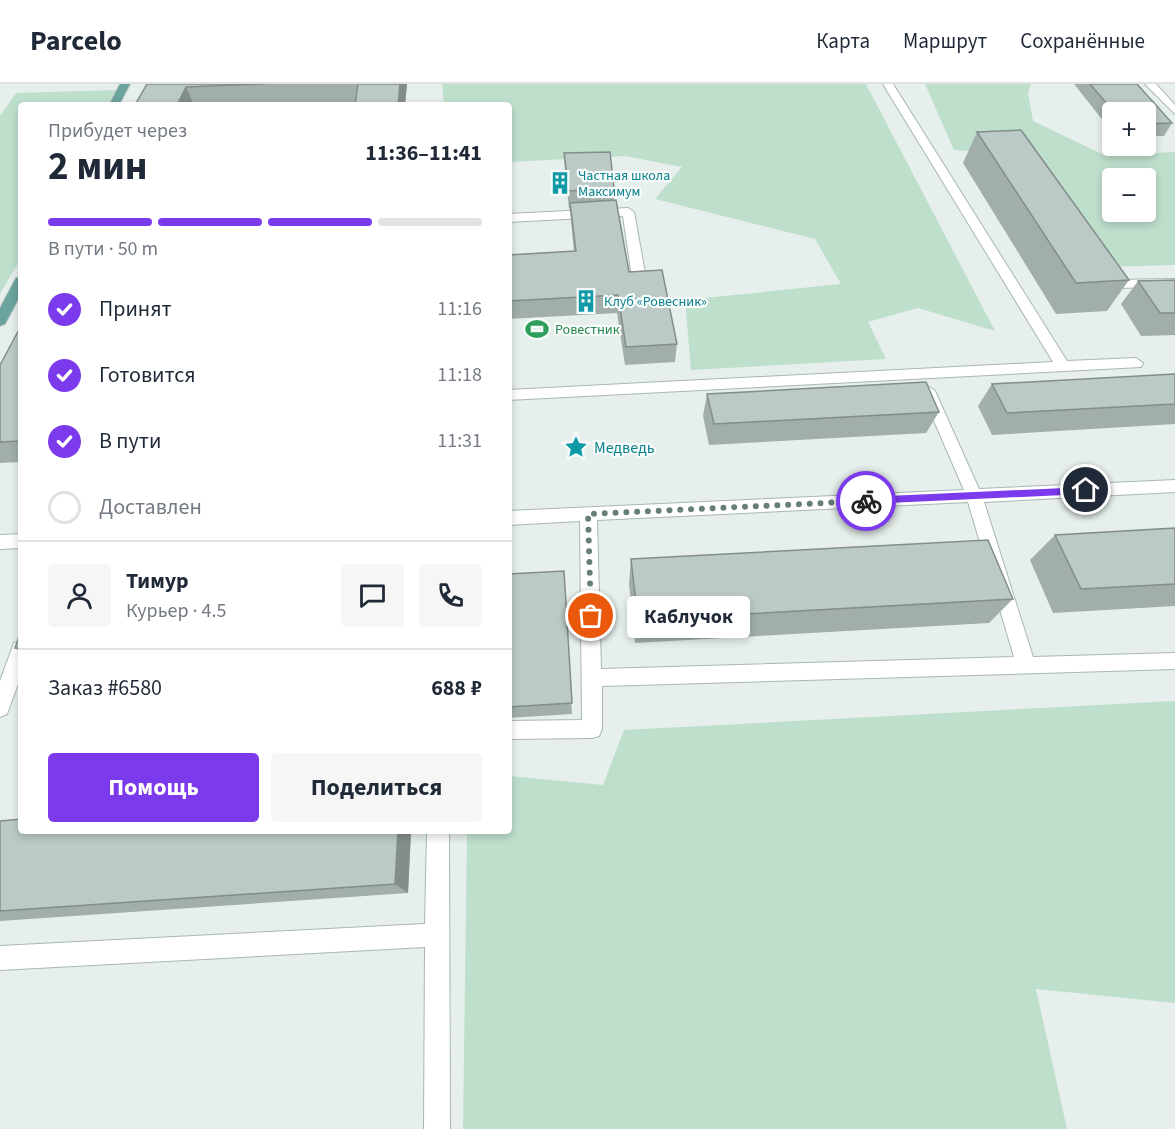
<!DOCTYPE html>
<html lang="ru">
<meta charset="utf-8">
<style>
body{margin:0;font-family:"Source Sans 3",sans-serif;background:#f6f6f7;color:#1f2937;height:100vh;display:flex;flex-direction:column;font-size:22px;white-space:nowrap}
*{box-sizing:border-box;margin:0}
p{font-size:20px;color:#747a83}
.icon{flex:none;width:33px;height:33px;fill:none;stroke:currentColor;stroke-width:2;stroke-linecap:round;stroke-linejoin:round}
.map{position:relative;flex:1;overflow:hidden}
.panel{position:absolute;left:18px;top:18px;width:494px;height:732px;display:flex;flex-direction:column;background:#fff;border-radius:6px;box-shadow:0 3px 9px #0003}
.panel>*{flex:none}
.fabs{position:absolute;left:1102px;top:18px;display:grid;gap:12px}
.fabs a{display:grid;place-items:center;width:54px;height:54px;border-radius:6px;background:#fff;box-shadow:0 3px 9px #0003;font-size:30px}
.pin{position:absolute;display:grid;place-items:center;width:51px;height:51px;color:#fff;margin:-26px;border:3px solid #fff;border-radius:50%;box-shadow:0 2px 6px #0007}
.courier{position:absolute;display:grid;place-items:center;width:60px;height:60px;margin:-30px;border:4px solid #7c3aed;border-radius:50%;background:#fff;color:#222;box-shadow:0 2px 8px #0007}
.bubble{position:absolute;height:42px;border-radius:6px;background:#fff;box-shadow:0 3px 9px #0003;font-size:20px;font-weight:700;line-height:42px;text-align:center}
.summary em{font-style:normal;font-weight:700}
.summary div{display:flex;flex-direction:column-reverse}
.summary{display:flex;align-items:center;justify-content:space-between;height:102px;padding:0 30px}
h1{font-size:39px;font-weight:700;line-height:45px}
.bar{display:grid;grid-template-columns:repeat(4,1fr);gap:9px 6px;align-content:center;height:72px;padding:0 30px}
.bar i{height:8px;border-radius:4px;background:#e0e1e3}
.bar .selected{background:#7c3aed}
.bar p{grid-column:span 4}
.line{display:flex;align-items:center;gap:15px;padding:0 30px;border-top:2px solid #e0e1e3}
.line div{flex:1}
.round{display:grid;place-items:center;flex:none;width:63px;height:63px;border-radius:6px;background:#f6f6f7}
ol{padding:0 30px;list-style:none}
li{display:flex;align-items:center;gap:18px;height:66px}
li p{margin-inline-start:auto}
li .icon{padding:6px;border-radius:50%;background:#7c3aed;color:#fff;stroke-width:4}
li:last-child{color:#747a83}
li i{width:33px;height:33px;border:3px solid #e0e1e3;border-radius:50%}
.primary-button{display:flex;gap:12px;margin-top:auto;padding:12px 30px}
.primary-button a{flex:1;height:69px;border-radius:6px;background:#7c3aed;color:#fff;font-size:24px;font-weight:700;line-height:69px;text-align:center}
.primary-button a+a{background:#f6f6f7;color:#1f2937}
header{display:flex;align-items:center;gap:36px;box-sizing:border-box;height:84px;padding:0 30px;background:#fff;border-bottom:2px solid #e0e1e3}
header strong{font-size:28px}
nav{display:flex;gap:33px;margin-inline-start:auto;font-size:21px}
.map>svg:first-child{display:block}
</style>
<header>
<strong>Parcelo</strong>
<nav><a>Карта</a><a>Маршрут</a><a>Сохранённые</a></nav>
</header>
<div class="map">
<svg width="1175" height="1045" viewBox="0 0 1175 1045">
<rect width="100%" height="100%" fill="#e6efec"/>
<path fill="#bfdfcd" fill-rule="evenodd" d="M442,0h424l129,247 -77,-23 -50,14 18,37 -195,11 -6,-70 156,-16 -26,-45 -160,-40 27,-32 -57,-11 -116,6 -1,-57h-64z
M925,0h106l-3,9 5,28 73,35 69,-4v113l-70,2 -83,-113 -68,-4zM1113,94h33v34h-33z
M117,6l-9,15h-87v153l-21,36v-178l16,-23z
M1175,617v302l-139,-14 31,140h-604l4,-298h41l1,-55 94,9 21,-55z"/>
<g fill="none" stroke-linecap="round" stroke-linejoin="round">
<g stroke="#a8b7b4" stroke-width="2">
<path id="minor" d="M883,0h10l174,277 69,-3 7,5 -2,4 -633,33v-10l545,-28z
M1145,0h11l19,21v9z
M628,124l6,4 13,72 -7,4 -7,-4 -10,-68 -115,6v-8z
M1175,195v8l-64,1 -7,-4 7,-4z
M928,302l7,5 44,98 196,-9v12l-191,10 49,155 142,-4v16l-573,17v43l-3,7 -7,2 -84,1v-18l74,-1 -2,-199 -72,4v-14l456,-21 -43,-99zM968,418l46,155 -413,12 -4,-149z
M21,450v14l-21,1v-14z
M21,557v35l-14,38 -7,3v-36l14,-38z
M427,747h22l1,298h-26l1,-182 -425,23v-24l425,-22z"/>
</g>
<g stroke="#c2cac9" stroke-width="2">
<path id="major" d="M120,0h10l-11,21h-10z
M21,193v17l-16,30 -5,2v-18l16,-30z"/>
</g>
<use href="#minor" fill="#fff" fill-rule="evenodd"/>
<use href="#major" fill="#6ba49e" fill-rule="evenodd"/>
</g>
<path fill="#a1aeaa" d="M147,0h260l-2,21 -50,-2 -50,2h-170z
M1074,0h63l35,39 -8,13h-18v-24h-33v21z
M977,48l152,148 -22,31 -51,3 -93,-151z
M564,69l50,35v13l15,71 48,72 -2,18 -50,3 -8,-52 -109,6v-64l66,-3 -3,-31 -1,-12h-1l-4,-38z
M1175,196v55l-34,1 -20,-32 17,-23z
M21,242v136l-21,1v-98z
M1175,290v50l-183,11 -14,-29 14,-22z
M707,310l232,18 -13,21 -217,12 -6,-29z
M1175,444v78l-122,7 -23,-53 25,-25z
M631,475l382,40 -24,24 -354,20 -6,-59z
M564,487l8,143 -64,4v-144z
M21,547v21l-6,-4z
M0,737l21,10h390l-3,62 -408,28z"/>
<path fill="#838d8b" d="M400,0h7l-2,21h-7z
M186,3l8,18h-17z
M398,747h13l-3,62 -13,-9z"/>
<path fill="#bbcac6" stroke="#838d8b" stroke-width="1.5" d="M147,0h118l-79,3 -9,18h-42z
M358,0h42l-2,21h-43z
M1090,0h47l35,39 -26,1v-12h-32z
M1021,46l108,150 -53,3 -99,-151z
M610,68l4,36 -45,3 -5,-38z
M616,116l13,72 33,-2 15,74 -51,3 -8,-52 -110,6v-46l68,-4 -6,-48z
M1175,196v33h-15l-22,-32z
M21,242v113l-1,2 -20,1v-77z
M1175,290v30l-168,9 -15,-29z
M926,298l13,30 -225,12 -7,-30z
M1175,444v56l-94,5 -26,-54z
M988,456l25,59 -375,21 -7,-61z
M564,487l8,132 -64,4v-133z
M21,547v17h-6z
M21,735v12h377l-3,53 -395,27v-90z"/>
<path fill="#7c3aed" d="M1086,403l4,3 -4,4 -220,10 -4,-3 4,-4z"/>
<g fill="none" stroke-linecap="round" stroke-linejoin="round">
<path stroke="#687e7b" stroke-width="6" stroke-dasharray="0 10.8" d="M591,532l-3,-102 278,-13"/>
</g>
<defs>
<g id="building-bare" transform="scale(1.8)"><path d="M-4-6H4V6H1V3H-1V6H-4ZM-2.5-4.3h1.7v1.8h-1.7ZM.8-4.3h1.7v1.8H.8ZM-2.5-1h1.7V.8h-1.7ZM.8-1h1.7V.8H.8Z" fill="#0f9aa8" stroke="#f7fbf9" stroke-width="2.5" paint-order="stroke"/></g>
<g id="stadium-bare" transform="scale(1.8)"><path d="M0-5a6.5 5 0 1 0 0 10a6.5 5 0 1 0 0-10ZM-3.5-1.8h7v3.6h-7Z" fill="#2e9e5b" stroke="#f7fbf9" stroke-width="2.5" paint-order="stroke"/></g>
<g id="sight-bare" transform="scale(1.8)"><path d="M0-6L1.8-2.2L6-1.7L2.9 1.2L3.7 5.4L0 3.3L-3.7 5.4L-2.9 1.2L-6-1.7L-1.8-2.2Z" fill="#0f9aa8" stroke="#f7fbf9" stroke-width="2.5" paint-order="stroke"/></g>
</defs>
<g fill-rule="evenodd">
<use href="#building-bare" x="560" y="99"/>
<use href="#building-bare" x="586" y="217"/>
<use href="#stadium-bare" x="537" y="245"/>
<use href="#sight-bare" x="576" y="363"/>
</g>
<g text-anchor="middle" stroke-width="4.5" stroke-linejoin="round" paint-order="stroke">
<g font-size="14" fill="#0d838f" stroke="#f7fbf9" text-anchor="start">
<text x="578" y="96">Частная школа<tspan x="578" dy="16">Максимум</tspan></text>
<text x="604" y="222">Клуб «Ровесник»</text>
</g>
<g font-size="14" fill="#27864d" stroke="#f7fbf9" text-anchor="start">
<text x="555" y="250">Ровестник</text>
</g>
<g font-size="16" fill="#0d838f" stroke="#f7fbf9" text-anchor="start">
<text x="594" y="369">Медведь</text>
</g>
</g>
</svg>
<div class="fabs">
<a>+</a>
<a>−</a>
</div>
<div class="pin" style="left:591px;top:532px;background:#ea580c"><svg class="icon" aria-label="bag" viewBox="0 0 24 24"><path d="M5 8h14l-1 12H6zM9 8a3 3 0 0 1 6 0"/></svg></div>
<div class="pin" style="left:1086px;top:406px;background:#1f2937"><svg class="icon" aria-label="home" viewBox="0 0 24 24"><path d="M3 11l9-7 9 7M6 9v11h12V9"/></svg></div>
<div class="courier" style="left:866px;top:417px"><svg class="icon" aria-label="bike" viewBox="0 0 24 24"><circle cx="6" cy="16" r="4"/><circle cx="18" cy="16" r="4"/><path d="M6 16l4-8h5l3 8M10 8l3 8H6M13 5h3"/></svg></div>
<div class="bubble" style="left:627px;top:512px;width:123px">Каблучок</div>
<section class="panel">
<div class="summary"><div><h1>2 мин</h1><p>Прибудет через</p></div><em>11:36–11:41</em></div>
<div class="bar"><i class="selected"></i><i class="selected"></i><i class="selected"></i><i></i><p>В пути · 50 m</p></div>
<ol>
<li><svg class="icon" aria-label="check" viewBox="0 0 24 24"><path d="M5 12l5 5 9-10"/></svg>Принят<p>11:16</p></li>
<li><svg class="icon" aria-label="check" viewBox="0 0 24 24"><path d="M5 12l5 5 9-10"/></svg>Готовится<p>11:18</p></li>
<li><svg class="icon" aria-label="check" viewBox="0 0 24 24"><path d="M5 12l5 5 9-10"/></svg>В пути<p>11:31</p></li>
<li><i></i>Доставлен</li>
</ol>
<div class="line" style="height:108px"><a class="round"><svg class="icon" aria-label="person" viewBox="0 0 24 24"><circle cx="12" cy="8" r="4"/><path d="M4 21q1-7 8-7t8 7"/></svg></a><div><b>Тимур</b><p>Курьер · 4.5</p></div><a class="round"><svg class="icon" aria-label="chat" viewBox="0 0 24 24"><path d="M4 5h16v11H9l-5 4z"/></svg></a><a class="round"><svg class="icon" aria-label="phone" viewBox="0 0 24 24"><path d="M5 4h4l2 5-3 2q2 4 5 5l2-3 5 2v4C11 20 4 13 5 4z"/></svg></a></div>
<div class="line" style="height:78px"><div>Заказ #6580</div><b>688 ₽</b></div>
<div class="primary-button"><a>Помощь</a><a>Поделиться</a></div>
</section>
</div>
